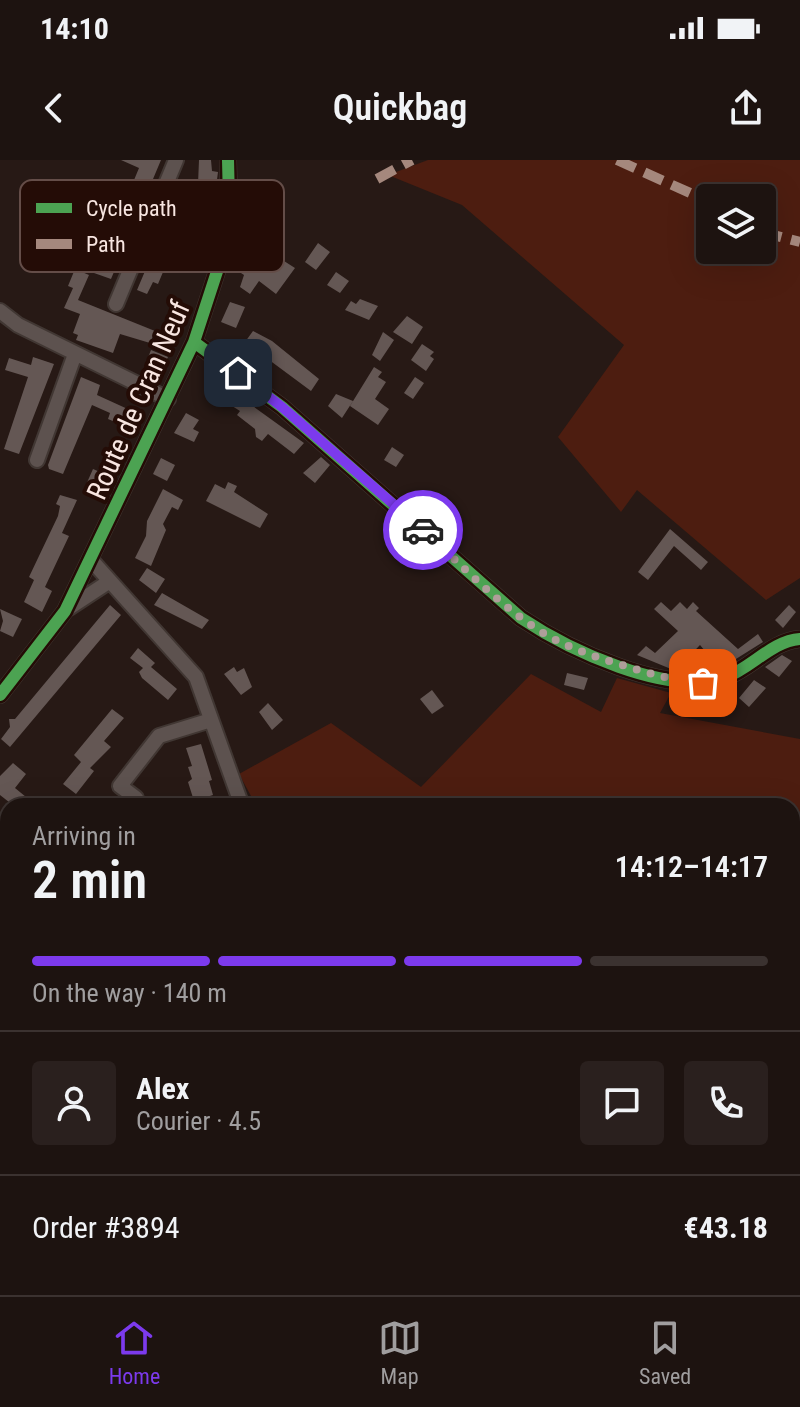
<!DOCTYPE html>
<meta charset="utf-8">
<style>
body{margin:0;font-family:"Roboto Condensed",sans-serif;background:#2a201e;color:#f1f3f6;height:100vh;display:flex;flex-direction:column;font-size:30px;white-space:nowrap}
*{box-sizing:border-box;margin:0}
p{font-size:26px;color:#a09e9f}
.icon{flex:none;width:44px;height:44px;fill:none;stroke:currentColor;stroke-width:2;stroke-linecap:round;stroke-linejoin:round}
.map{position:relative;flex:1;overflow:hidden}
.panel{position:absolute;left:0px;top:638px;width:800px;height:498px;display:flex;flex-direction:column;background:#1d1310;border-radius:24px 24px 0 0;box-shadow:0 8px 32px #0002,0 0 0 2px #3b3230}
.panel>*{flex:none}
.buttons{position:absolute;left:696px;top:24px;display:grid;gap:16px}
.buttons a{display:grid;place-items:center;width:80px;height:80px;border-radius:8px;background:#1d1310;box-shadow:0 8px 32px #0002,0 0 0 2px #3b3230;font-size:40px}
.pin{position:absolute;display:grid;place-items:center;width:68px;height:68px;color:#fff;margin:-34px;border-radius:16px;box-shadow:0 4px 12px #0006}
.courier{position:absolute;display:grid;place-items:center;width:80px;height:80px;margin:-40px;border:6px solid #7c3aed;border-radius:50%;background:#fff;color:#222;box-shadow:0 2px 10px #0007}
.head em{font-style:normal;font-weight:600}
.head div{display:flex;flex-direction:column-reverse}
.head{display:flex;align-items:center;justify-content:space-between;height:136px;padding:0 32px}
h1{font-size:52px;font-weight:600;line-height:60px}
.bar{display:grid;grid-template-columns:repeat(4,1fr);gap:12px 8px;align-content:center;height:96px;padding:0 32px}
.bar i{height:10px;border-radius:6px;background:#3b3230}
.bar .active{background:#7c3aed}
.bar p{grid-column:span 4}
.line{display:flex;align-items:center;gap:20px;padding:0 32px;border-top:2px solid #3b3230}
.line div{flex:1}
.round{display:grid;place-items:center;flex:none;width:84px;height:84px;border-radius:8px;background:#2a201e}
.status{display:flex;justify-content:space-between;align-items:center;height:56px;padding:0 40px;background:#1d1310;direction:ltr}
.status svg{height:22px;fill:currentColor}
header{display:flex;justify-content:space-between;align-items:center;height:104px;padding:0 32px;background:#1d1310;font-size:36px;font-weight:600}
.dock{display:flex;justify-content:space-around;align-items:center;height:112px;border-top:2px solid #3b3230;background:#1d1310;font-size:22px;color:#a09e9f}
.dock a{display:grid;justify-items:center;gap:4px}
.dock .active{color:#7c3aed}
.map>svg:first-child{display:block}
</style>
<div class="status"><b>14:10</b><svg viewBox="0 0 49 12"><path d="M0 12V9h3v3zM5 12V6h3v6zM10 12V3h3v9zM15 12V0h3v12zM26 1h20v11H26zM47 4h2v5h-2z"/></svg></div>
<header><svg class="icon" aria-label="back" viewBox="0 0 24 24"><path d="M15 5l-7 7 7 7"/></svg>Quickbag<svg class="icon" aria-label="share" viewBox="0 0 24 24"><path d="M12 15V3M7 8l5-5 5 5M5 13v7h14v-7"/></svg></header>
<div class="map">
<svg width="800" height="1135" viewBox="0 0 800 1135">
<rect width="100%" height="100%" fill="#271915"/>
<path fill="#4d1d10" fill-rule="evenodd" d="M428,0h372v418l-34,22 -129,-110 -16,22 -63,-75 66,-92 -162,-140 -74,-30zM710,38h52v52h-52z
M531,514l70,38 16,-34 54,15 -11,20 140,26v500l-8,-9v-424h-555l14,-10 -12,-22 92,-51 90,64z
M8,836v292h289l4,7h-301v-294z
M387,1128h230l-7,7h-218z"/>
<path fill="#645754" d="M121,0h40l-50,119 -17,-6 21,-51 -18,-7 6,-15 19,9 17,-41z
M199,0h12l1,11 6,1 -2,15 -18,-3z
M182,24l15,6 -13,29 16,7 -4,10 -15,-7 -23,55 -5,-2 -6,12 -10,-4z
M262,65l14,12 -7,11 6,5 -6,9 15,-1 11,7 -19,26 -17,-13 -9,13 -10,-7 4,-12 -3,-2 7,-11 -4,-12z
M318,83l12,9 -14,18 -11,-8z
M75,109l14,6 -11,25 77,31 -5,12 -30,-9 -7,19 -37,-13 2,-5 -5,-2 7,-19 -16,-6 9,-20 -5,-2z
M336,112l13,9 -9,12 -13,-8z
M360,139l18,7 -9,14 -24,-10 6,-9 5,3z
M230,142l15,5 -9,21 -15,-6z
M407,156l16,11 -11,17 -19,-12z
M253,171l19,10 47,38 -8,12 -66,-49z
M383,172l11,8 -14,21 -8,-6z
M422,184l12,8 -4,4 4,3 -8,12 -15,-11z
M151,190l17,7 -7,14 -16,-6z
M33,197l21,7 -35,90 -15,-5 24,-72 -23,-7 4,-12 22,7z
M374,207l8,5 -4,5 8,5 -11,17 14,10 -11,16 -28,-19z
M81,217l19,8 -3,10 46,21 -9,14 -26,-11 2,-6 -18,-8 -29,69 -14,-5 -1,-4z
M415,217l9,6 -11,16 -9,-6z
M225,226l79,57 -10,11 -26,-20 -6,7 -6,-4 -1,-8 -18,-14 3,-4 -22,-14z
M336,234l17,7 -11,17 -14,-12z
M186,253l13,7 -6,9 6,3 -5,10 -20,-9z
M392,287l12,8 -8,12 -12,-7z
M321,297l9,8 -15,18 -12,-10z
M161,298l14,7 -8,16 -14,-7z
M93,309l14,6 -8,18 -14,-6z
M228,322l9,4 -3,6 34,22 -8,14 -54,-27 9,-17 10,5z
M163,329l20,11 -5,10 -6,-3 -9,17 3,6 -15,36 -16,-8 11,-22 1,-15z
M60,335l17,5 -15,33 7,3 -24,51 7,4 -10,21 -18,-10 10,-22 -5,-3 29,-61 2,-10 -4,-2z
M670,369l38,33 -7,8 -27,-24 -26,34 -10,-8z
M147,408l18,11 -9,14 -17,-13z
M162,433l47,27 -7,9 -48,-24z
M661,442l10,9 9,-9 7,7 6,-7 6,6 -3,3 42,38 20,-15 5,8 -43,27 -20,-24 -21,22 -7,-6 -3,3 2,5 -34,-14 9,-9 9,7 23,-22 -24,-22z
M110,445l11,10 -111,132 -9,-8 9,-12 -1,-8h6z
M789,445l7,7 -13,16 -8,-8z
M0,449l22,10 -9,18 -13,-6 3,-10z
M138,488l17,15 -4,4 26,22 -9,11 -26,-22 -3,-6 4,-4 -13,-10z
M782,495l10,6 -13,16 -14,-10z
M234,507l3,5 7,-4 8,19 -11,8 -17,-21z
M567,513l21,5 -4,12 -20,-5z
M754,520l12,8 -17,19 -10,-9z
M432,530l12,16 -12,8 -12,-15z
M268,543l15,17 -11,10 -13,-18z
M112,549l12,9 -20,23 7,6 -21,21 4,3 -18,23 -13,-10 18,-22 -7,-7z
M201,584l11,36 -3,1 4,14 -19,6 -6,-19 4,-3 -4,-12 4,-1 -6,-18z
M13,603l13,11 -11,14 22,18h-23l-14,-11v-19z"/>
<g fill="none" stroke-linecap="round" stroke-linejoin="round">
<g stroke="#413733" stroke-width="18">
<path id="minor" d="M116,144l60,-144
M0,151l18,14 150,74
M194,182l88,65 239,211c48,32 145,78 203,60 27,-9 47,-37 76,-39
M37,300l38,-106
M92,401l104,116 46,129
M69,448l41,-27
M0,535l65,-84 129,-269 30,-92 5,-49 -1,-41
M136,638l-16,-12 39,-50 52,-16
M0,751l8,-4
M610,1128l3,7
M227,1135l6,-7"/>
</g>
<use href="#minor" stroke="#5d524f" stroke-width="14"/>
<path stroke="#a5887d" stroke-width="10" stroke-dasharray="20 10" stroke-linecap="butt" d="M617,0l93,42
M377,19l35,-19
M762,72l38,10
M792,713l8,-6
M792,837l8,5
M221,1135l11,-7"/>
<g stroke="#240c06" stroke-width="17">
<path id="cycleway" d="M194,182l88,65 239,211c48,32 145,78 203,60 27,-9 47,-37 76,-39
M0,535l65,-84 129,-269 30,-92 5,-49 -1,-41"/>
</g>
<use href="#cycleway" stroke="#4ca352" stroke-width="12"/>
</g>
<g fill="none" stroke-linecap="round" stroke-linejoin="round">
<path stroke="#af9e9a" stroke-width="8" stroke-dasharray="0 14.4" d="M423,370c40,36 80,80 127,107 24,13 49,21 75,29 26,8 51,15 78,17"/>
<path stroke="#7c3aed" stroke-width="10" d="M238,213l44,34 141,123"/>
</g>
<g text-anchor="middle" stroke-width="8" stroke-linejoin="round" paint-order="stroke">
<g font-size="28" fill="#f8e6e1" stroke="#240c06">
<text transform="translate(138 240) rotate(-66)" y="10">Route de Cran Neuf</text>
</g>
</g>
<rect x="20" y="20" width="264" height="92" rx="12" fill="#240c06" stroke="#644d48" stroke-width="2"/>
<rect x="36" y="43" width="36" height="10" fill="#4ca352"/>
<rect x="36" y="79" width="36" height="10" fill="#a5887d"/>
<g font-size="22" fill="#f8e6e1">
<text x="86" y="56">Cycle path</text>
<text x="86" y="92">Path</text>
</g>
</svg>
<div class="buttons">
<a><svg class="icon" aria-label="layers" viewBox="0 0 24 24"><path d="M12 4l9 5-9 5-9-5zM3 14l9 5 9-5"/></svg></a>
</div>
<div class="pin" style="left:703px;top:523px;background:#ea580c"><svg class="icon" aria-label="bag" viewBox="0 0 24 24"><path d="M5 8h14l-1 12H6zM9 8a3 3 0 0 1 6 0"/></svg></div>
<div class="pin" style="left:238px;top:213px;background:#1f2937"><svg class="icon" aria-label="home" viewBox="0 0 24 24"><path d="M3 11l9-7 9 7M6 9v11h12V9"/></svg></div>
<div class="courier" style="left:423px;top:370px"><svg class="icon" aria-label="car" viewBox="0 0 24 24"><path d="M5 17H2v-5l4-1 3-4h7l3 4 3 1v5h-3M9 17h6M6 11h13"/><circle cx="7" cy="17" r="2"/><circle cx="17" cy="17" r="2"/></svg></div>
<section class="panel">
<div class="head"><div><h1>2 min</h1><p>Arriving in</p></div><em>14:12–14:17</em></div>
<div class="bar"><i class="active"></i><i class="active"></i><i class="active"></i><i></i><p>On the way · 140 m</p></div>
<div class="line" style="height:144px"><a class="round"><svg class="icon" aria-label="person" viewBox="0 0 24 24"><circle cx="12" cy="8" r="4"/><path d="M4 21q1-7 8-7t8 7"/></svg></a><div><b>Alex</b><p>Courier · 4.5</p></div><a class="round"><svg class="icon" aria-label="chat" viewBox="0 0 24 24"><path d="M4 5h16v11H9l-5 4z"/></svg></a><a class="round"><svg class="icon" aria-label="phone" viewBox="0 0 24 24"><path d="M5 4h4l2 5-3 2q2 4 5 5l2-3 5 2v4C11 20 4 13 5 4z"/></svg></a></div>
<div class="line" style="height:104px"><div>Order #3894</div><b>€43.18</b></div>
</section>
</div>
<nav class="dock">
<a class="active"><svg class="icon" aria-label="home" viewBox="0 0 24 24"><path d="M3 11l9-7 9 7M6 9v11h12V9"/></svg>Home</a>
<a><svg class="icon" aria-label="map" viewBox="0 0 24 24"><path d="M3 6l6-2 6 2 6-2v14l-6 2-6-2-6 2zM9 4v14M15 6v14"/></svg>Map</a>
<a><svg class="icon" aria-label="saved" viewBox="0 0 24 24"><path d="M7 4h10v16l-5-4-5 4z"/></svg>Saved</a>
</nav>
